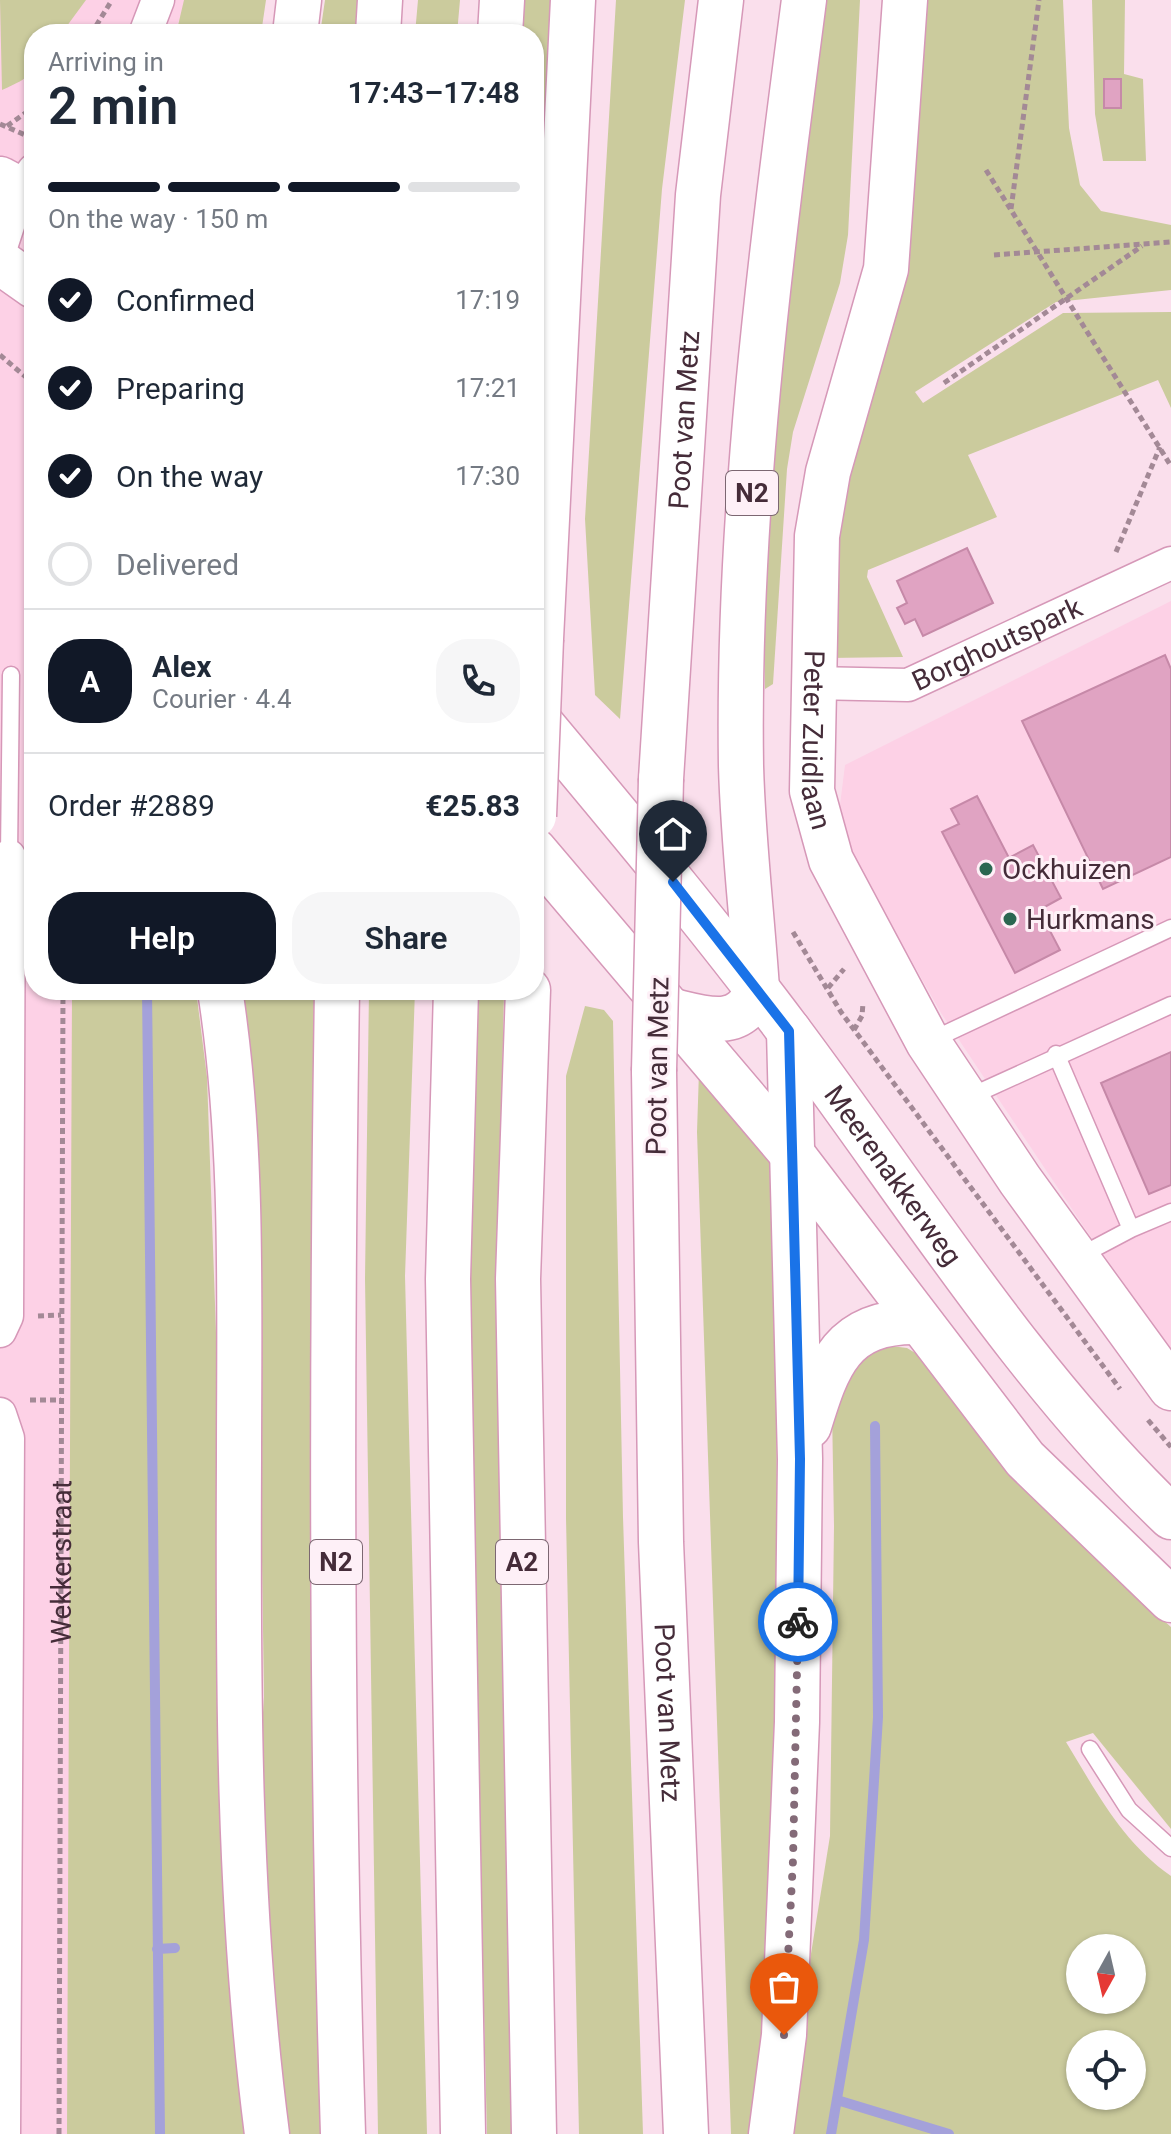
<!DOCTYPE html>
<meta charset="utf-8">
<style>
body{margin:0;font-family:Roboto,sans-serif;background:#f6f6f7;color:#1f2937;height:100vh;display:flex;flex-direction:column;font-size:30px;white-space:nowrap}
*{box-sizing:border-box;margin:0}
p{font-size:26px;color:#747a83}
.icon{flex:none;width:44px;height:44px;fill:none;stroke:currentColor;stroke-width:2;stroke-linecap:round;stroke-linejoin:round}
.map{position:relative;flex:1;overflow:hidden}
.details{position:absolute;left:24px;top:24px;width:520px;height:976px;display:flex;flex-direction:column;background:#fff;border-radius:32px;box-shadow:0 2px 6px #0004}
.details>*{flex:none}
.needle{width:52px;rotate:188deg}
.controls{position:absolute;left:1066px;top:1934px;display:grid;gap:16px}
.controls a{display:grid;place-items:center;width:80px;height:80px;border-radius:50%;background:#fff;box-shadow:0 2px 6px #0004;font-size:40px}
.pin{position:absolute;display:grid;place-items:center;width:68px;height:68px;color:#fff;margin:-82px -34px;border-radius:50% 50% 50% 0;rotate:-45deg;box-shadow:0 0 8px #0007}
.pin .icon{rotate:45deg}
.courier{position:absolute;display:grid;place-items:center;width:80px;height:80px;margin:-40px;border:6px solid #1a73e8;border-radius:50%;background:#fff;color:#222;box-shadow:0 2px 10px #0007}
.summary em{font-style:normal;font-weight:600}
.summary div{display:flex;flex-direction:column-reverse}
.summary{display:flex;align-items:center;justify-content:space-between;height:136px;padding:0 24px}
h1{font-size:52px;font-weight:600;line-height:60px}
.bar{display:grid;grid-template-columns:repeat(4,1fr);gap:12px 8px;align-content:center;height:96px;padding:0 24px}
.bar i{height:10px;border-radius:6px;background:#e0e1e3}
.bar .current{background:#111827}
.bar p{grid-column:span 4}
.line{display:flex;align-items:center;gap:20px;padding:0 24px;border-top:2px solid #e0e1e3}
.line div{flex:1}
.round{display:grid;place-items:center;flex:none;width:84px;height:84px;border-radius:32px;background:#f6f6f7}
ol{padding:0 24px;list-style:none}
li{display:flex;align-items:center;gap:24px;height:88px}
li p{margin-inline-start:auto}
li .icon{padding:8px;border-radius:50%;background:#111827;color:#fff;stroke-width:4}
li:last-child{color:#747a83}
li i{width:44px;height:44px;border:4px solid #e0e1e3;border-radius:50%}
.action{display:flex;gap:16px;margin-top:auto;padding:16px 24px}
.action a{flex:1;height:92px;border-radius:32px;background:#111827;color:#fff;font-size:32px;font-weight:600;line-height:92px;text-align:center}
.action a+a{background:#f6f6f7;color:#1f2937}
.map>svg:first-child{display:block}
</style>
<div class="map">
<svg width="1171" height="2134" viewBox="0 0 1171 2134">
<rect width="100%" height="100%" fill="#fadfec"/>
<path fill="#fdd1e6" d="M0,0h188l-15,34h-139v956h52l-10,1144h-76z
M1171,601v748l-87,-122 -143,-214 -104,-184 8,-64z"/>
<path fill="#cbcb9d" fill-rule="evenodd" d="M0,0h86l-25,34h-27c0,38 5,40 -32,56z
M184,0h82l-5,34h-85z
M325,0h36l-2,34h-39z
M418,0h42l-3,34h-42z
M524,0h27l-17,318v-284h-12z
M616,0h69l-23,189 -42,530 -25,-24 -10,-176z
M814,0h46l-12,235 -8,48 -47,149 -6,37 -14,215 -8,5 -3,-151z
M919,0h144l6,128 11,57 21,26 70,14v65l-115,12 -141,90 8,11 140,-90 108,-1v96l-13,-28 -190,75 29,62 -129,53 -1,7 36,80 -75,1 4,-88z
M1092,0h33l-1,74 19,5 3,82h-43l-8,-47z
M72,990h124l11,87 30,852 16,205h-186z
M239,990h75l-3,581 11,563h-45l-24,-264 11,-173 -8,-546z
M369,990h46l-10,286 22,858h-49l-13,-855z
M476,990h28v3l-6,284 2,247 15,610h-28l-15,-607 -2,-250z
M585,1006l19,4 9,11 10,496 20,617h-64l-13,-616v-442z
M699,1071l77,86 2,857 -15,120h-32l-34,-1002z
M883,1345l24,3 15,9 207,233 42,37v202l-78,-96 -27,9c30,49 56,100 105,134v258h-380l13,-137 26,-161 4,-310 -2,-117 4,-32zM1080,1948h52v52h-52zM1080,2044h52v52h-52z"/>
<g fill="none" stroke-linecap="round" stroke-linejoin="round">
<path stroke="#a4a1da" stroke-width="10" d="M147,990l13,1144
M157,1949l18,-1
M837,2100l112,34
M831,2134l33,-194 14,-223 -3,-291"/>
</g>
<path fill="#e0a3c2" stroke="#c689a8" stroke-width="2" d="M1104,79h17v29h-17z
M967,548l26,55 -70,33 -8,-17 -10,5 -8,-16 10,-5 -10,-22z
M1165,655l6,14v188l-68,32 -81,-168z
M977,796l32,62 24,-13 28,53 -22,12 21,40 -45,23 -73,-141 17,-8 -8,-15z
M1171,1052v133l-22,9 -48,-111z"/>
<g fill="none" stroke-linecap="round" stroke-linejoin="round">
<g stroke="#d698b8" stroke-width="19">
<path id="lane" d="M9,856l2,-181
M930,1041l241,-113
M1056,1054l75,175 -53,28
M969,1097l202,-92
M1131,1229l40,-17
M1090,1749l39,61 42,38"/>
</g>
<g stroke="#d698b8" stroke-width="35">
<g id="street">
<path d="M145,34l13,-34"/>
<path d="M0,250l20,-61 14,-19"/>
<path id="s2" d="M812,683l96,2 263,-122"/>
<path d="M0,1331l7,-15 2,-460"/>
<path d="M0,1414l8,24 -4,696"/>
</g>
</g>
<g stroke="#d698b8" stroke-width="47">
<g id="secondary">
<path id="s3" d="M905,0l-19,269 -58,203 -11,64 -5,255 19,69 97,182 92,138 151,208"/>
<path d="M0,179l34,18"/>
<path d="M0,262l34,24"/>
<path id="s4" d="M534,715c87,104 174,208 255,316 123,164 234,344 382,486"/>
<path d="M534,850l259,305 232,304 146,141"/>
</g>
</g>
<g stroke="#d698b8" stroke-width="47">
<g id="highway">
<path d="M295,34l4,-34"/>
<path d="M378,34l2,-34"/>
<path d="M500,34l2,-34"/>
<path d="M541,639l32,-639"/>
<path id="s5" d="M661,779l37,-584 23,-195"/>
<path d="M220,990c24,154 19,314 19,470 -1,225 -1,450 28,674"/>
<path d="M337,990c-6,381 -6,763 6,1144"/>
<path d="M456,990l-8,289 15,855"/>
<path d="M528,990l-10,289 16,855"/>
<path d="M669,1010c35,8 72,23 88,-21 -5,-74 -14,-149 -16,-223 -4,-256 30,-513 63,-766"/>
<path id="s6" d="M654,1071l7,471 25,592"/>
<path d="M809,1426c19,-62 33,-105 108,-104"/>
<path d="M771,2134l13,-99 13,-313 3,-263 -11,-428"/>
</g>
</g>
<g stroke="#a38996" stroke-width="5" stroke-dasharray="6 4" stroke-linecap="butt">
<path d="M91,34l21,-34"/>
<path d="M0,124l30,13"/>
<path d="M7,126l27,-19"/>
<path d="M986,170l185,296"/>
<path d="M1011,209l28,-209"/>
<path d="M994,255l177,-13"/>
<path d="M0,355l34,29"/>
<path d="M944,383l198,-137"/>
<path d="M1116,552l44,-105"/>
<path d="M793,932l48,80 279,377"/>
<path d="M828,988l16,-19"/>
<path d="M854,1030l8,-14 1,-13"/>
<path d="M38,1316l23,-1"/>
<path d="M30,1400h31"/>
<path d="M1148,1420l23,27"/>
<path id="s1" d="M59,2134l4,-1144"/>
</g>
<use href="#lane" stroke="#fff" stroke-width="16"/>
<use href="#street" stroke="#fff" stroke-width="32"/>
<use href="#secondary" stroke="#fff" stroke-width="44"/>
<use href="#highway" stroke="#fff" stroke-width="44"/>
<g stroke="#d698b8" stroke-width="47" stroke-linecap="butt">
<path id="highway-bridge" d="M534,816l7,-177
M654,1071l7,-292"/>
</g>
<use href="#highway-bridge" stroke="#fff" stroke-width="44"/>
</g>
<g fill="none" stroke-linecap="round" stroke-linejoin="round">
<path stroke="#846b78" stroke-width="8" stroke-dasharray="0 14.4" d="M784,2035l9,-175 5,-238"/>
<path stroke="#1a73e8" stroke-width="10" d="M673,882l116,149 11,428 -2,163"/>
</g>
<g fill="#2b6751" stroke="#fef0f7" stroke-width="3">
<circle cx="986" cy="869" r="8"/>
<circle cx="1010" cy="919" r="8"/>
</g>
<g text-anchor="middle" stroke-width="6" stroke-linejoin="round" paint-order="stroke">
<g fill="#fef0f7" stroke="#7c6772" stroke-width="2">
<rect x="726" y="471" width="52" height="44" rx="6"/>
<rect x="310" y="1540" width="52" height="44" rx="6"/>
<rect x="496" y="1540" width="52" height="44" rx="6"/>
</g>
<g font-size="26" font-weight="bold" fill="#452c39">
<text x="752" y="502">N2</text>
<text x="336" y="1571">N2</text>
<text x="522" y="1571">A2</text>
</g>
<g font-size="28" fill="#452c39" stroke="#fef0f7">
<text dy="10" stroke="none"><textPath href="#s5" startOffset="360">Poot van Metz</textPath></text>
<text dy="10" stroke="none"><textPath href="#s2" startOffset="194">Borghoutspark</textPath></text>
<text dy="10" stroke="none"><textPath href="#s3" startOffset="750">Peter Zuidlaan</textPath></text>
<text transform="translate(657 1066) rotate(-89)" y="10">Poot van Metz</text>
<text dy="10" stroke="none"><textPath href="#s4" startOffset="584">Meerenakkerweg</textPath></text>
<text dy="10" stroke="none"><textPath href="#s1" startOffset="572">Wekkerstraat</textPath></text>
<text dy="10" stroke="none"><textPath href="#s6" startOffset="642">Poot van Metz</textPath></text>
</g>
<g font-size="28" fill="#452c39" stroke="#fef0f7" text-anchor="start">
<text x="1002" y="879">Ockhuizen</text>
<text x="1026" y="929">Hurkmans</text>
</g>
</g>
</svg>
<div class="controls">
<a><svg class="needle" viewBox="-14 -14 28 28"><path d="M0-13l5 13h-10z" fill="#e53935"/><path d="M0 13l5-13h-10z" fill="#747a83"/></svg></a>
<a><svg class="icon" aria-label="locate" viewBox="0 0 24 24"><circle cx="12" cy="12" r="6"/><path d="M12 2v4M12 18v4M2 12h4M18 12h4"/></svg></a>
</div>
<div class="pin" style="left:784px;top:2035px;background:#ea580c"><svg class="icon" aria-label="bag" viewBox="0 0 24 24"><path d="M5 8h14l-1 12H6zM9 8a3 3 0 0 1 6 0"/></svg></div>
<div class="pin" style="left:673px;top:882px;background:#1f2937"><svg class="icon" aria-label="home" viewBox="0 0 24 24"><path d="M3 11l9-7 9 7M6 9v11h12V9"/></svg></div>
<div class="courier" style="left:798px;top:1622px"><svg class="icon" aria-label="bike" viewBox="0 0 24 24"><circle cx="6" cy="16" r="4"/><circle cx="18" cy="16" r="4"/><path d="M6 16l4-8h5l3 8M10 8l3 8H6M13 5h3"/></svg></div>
<section class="details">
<div class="summary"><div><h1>2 min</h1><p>Arriving in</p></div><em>17:43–17:48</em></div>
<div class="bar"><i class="current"></i><i class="current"></i><i class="current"></i><i></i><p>On the way · 150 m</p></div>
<ol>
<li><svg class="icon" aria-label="check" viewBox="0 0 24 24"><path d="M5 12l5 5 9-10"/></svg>Confirmed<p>17:19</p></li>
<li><svg class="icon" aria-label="check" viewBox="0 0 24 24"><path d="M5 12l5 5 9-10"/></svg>Preparing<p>17:21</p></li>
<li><svg class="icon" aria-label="check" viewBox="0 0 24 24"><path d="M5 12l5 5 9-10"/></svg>On the way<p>17:30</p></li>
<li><i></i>Delivered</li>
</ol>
<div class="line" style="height:144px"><b class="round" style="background:#111827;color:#fff">A</b><div><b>Alex</b><p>Courier · 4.4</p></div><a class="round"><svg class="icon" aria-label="phone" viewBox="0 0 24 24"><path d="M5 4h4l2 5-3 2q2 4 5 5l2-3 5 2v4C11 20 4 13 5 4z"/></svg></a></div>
<div class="line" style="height:104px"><div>Order #2889</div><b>€25.83</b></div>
<div class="action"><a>Help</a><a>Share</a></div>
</section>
</div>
